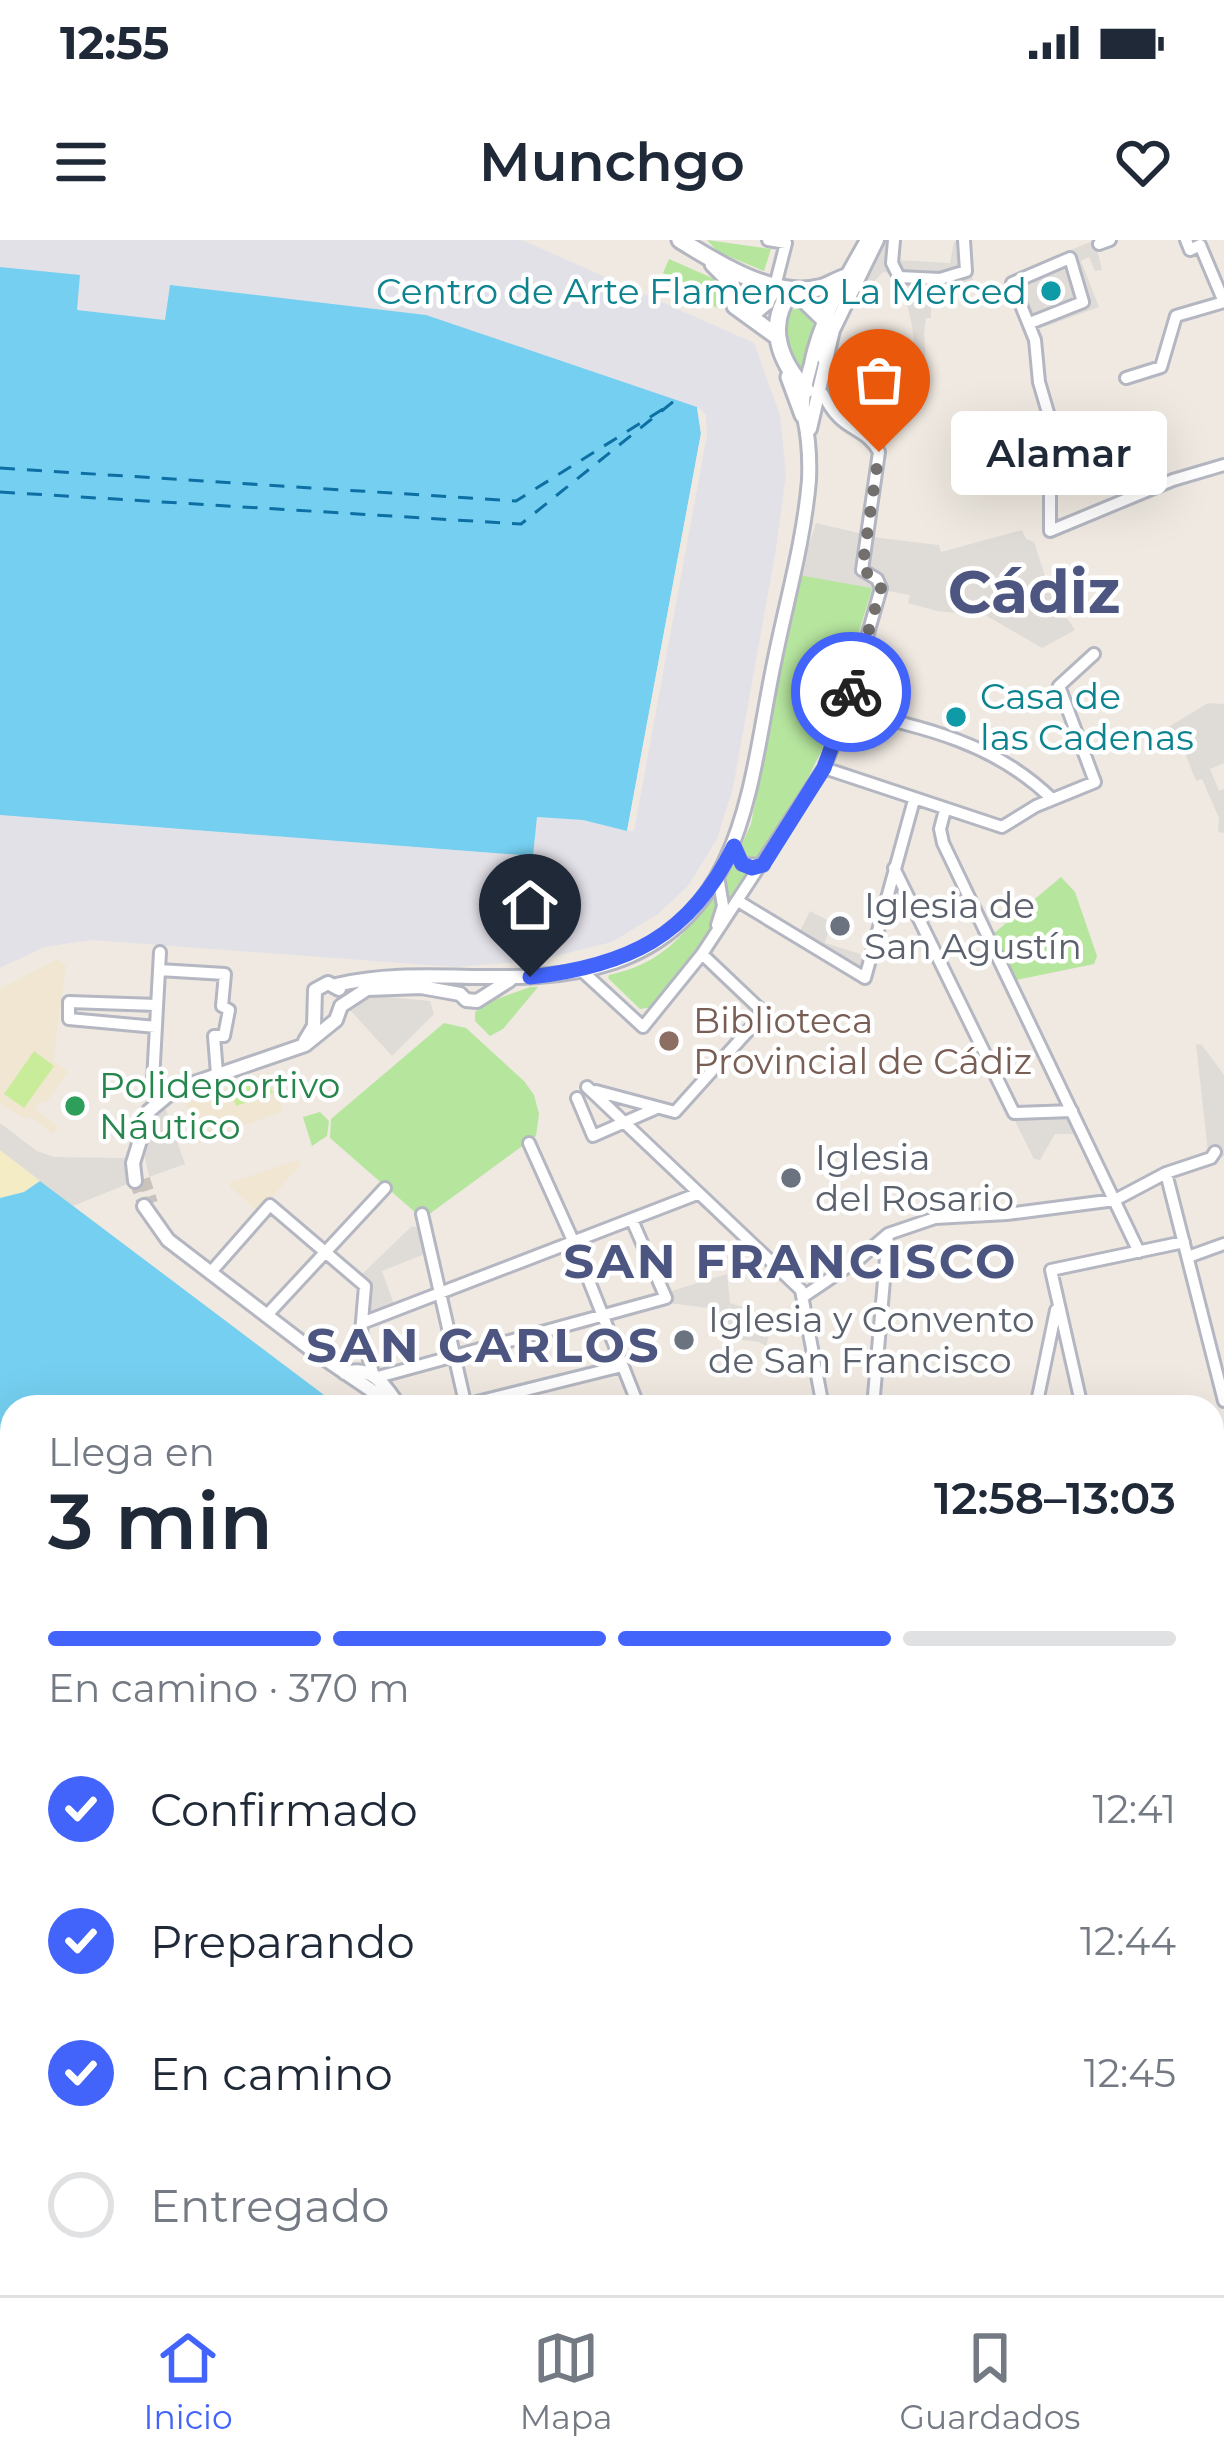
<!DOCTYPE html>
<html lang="es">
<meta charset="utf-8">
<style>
body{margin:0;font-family:Montserrat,sans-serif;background:#f6f6f7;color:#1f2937;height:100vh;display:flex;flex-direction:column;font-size:45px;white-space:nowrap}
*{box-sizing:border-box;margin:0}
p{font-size:39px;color:#747a83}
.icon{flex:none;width:66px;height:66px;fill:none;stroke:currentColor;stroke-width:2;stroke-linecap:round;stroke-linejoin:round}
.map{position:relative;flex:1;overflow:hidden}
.side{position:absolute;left:0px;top:1155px;width:1224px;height:900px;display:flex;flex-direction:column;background:#fff;border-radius:36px 36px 0 0;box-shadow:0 12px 48px #0002}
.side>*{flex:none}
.pin{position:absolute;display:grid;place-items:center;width:102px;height:102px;color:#fff;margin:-123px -51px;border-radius:50% 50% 50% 0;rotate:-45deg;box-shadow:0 0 12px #0007}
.pin .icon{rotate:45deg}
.courier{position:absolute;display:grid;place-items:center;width:120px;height:120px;margin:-60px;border:9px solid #4264fb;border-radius:50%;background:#fff;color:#222;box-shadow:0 3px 15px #0007}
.bubble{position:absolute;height:84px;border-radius:12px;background:#fff;box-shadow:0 12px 48px #0002;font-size:39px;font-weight:600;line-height:84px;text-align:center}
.headline em{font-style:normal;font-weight:600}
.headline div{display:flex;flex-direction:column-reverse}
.headline{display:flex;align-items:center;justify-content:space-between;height:204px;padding:0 48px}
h1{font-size:78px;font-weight:600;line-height:90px}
.bar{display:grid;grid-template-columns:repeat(4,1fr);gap:18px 12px;align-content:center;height:144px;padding:0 48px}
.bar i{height:15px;border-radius:9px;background:#e0e1e3}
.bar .on{background:#4264fb}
.bar p{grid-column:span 4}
ol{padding:0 48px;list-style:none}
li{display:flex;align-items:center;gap:36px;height:132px}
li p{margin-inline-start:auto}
li .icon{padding:12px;border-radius:50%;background:#4264fb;color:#fff;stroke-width:4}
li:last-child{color:#747a83}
li i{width:66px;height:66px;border:6px solid #e0e1e3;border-radius:50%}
.status{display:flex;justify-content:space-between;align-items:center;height:84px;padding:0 60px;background:#fff;direction:ltr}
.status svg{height:33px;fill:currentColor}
header{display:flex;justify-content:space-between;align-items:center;height:156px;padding:0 48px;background:#fff;font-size:54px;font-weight:600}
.dock{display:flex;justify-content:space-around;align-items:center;height:168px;border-top:3px solid #e0e1e3;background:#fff;font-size:33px;color:#747a83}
.dock a{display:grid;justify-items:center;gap:6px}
.dock .on{color:#4264fb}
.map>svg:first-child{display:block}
</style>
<div class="status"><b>12:55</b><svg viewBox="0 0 49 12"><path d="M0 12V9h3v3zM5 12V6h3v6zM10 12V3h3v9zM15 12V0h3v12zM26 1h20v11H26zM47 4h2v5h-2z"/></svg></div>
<header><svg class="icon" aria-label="menu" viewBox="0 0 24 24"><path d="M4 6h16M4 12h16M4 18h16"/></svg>Munchgo<svg class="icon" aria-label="heart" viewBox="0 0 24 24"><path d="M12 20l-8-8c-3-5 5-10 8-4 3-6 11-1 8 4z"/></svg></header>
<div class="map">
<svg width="1224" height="2055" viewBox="0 0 1224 2055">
<rect width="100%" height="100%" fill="#efe9e1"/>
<path fill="#e3e1e8" d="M0,0h522l232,103 26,72 6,59 -10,75 -43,239 -16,51 -29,47 -30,28 -46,28 -77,19 -81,6 -363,-27 -47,7 -44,21v-153l533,41 4,-39 46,3 44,11 70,-424 -527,-121 -4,34 -90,-10 4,-34 -80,-9z"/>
<path fill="#f0e6d1" d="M58,719l8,7 -13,95 15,11 -22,31 -5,-3 -6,9 23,18 -5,7 -23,-18 -4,3 -26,-15v-115z
M268,832l15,39 -85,32 -13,-40z
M298,920l3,4 -42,48 -28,-24 -2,-5z"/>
<path fill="#b6e59e" d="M707,0l64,9 -7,22 -46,-19z
M669,19l50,22 6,9 -7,18 -32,-14 3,-10 -26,-11z
M805,67c17,16 3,40 -3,60l-4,1 -16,-40 4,-17z
M799,335l74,11 -49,160 -38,75 -59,85 -2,-24 26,-58z
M1061,637l14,15 22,64 -3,8 -88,18 -20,-42z
M718,652c8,33 -44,89 -65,115l-13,2 -32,-31 1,-3c56,-12 74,-41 109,-83z
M530,747h8l-35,42 -13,7 -15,-15v-9l14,-10z
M444,783l22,5 58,53 10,14 5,19 -3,22 -108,79 -12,-2 -86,-75 1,-19z
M320,872l9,9 -2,15 -15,10 -9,-29z
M1212,1907l12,1v147h-166l-15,-12h169z"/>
<path fill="#f3ecc5" d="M0,910l40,31 -16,11 -24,7z"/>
<path fill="#c9ec9a" d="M34,811l20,15 -30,42 -20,-14z
M267,837l6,16 -37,13 -5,-16z
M1212,1813l12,1 -5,71 -7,-1z"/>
<path fill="#dfdcd8" d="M882,0h10v33l-9,-1 -29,32 -2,-3z
M1095,0l7,30 -7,1 -6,-14 -8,4 18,46 -71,26 -21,-57z
M954,2h10l9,39 -42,9v28h-5l-2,15 4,64 -7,3 -9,-74 -15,-66 53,3z
M1107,183l7,23 -18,11 -12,-20z
M816,283l64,15 59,7 2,7 81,-22 4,9 8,3 22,68 7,2 12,18 -33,18 -55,-32 -50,-5 -29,-8 2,-8 -111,-20z
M1208,463l16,1v59l-14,6 9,22 5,-2v44l-6,-1 1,-14 -17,-39 -6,2 -15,-38 -11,-6 -5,-8z
M810,671l21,11 -6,21 45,14 -5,21 -68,-41z
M368,755l62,6 4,13 -42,42 -42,-46z
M1196,804l6,1 22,30v81l-6,2 -10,-5z
M160,868l6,2 19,54 -36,13 -6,-28z
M1072,871l11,23h-28l-15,26 -6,-1 -22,-44z
M0,883l37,28 17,6 72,1 2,17 7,6 -62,25 -73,-56z
M412,986l6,2 12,24 -48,19 13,36 -28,12 2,-30 -8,-14z
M727,1034l3,29 44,15 -8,28 -7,-4 -52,-7 2,-27 -41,-5v-11z
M1224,1584v57l-11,5 4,7 7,-3v10l-12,3v-60l9,-1z"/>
<path fill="#75cff0" d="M0,27l80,8 -3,35 88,10 5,-35 256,30 271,92 4,27 -74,397 -44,-11 -46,-3 -4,39 -533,-41z
M40,941l300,226h-328v876h1024l15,12h-1051v-1097l24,-6z"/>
<path fill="#efe9e1" d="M697,167l9,7 1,21 -73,396h-7l74,-398z"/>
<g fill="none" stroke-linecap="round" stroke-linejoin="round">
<path stroke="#0d6fa3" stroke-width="3" stroke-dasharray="15 12" stroke-linecap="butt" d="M0,228l516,33 147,-92
M0,252l521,32 153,-123"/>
<path stroke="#c8c4bd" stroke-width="12" stroke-dasharray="12 6" stroke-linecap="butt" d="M144,939l8,24
M135,941l9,25"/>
<g stroke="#b4b7c1" stroke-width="16">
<path id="minor" d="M768,0l18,3 -11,43
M894,0l-2,23 7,14 41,2 26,-8 -2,-31
M1099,4l11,-4
M1030,83l53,-21 -13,-44 -58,25 23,57 4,42 20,68 -9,20v61l123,-51 51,-15
M1126,138l35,-11 15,-51 48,-14 -24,-57 -10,5 -4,-10
M846,470c76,17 148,32 206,89
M824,528l178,59 34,-21 59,-24 -36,-96 35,-32
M945,570l-5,19 3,14 196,409
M734,606l8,18 21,1
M894,628l120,245 58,-2
M738,661l127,77 49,-178
M717,685l6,-19 -5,-30
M159,730l66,4 -3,32 7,4 -5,26h-10l3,38
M581,730l62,57 59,-73 122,-186 19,-47 38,-133 -4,-9 -15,-9 17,-118c-15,-27 -38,-19 -56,-58l-8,-2
M156,787l-87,-8v-17l88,3
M587,847l214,203 22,117
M596,851l79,21 89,-99 -62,-59
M577,858l16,38 64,-28
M158,861l-5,-20 7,-129
M529,903l45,100 65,164
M1166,933l58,228
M422,974l44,193
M1188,1017l36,-13
M211,1032l59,-67 95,81 -4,47 12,40
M804,1056l55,-37 29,-25 47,-16 72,-4 108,-14 51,-27 45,-15 4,-6
M266,1076l119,-128
M362,1083l335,-129
M378,1137l288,-79 -34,-78
M457,1167l165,-41
M873,1167l15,-173
M1036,1167l20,-97
M1082,1167l-31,-137 133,-28
M1212,1203l12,2
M1212,1310h12
M1212,1373l12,1
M1212,1515l10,87 -10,1
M1212,1755l12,41
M1212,1805l12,1"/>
</g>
<g stroke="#b4b7c1" stroke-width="18">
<path id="tertiary" d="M810,189l23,-99 44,-90
M336,745c92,-22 185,8 278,-23 134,-46 136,-187 161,-304 12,-59 29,-118 34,-178 1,-24 0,-41 -5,-63 -4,-16 3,-38 7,-53 9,-46 34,-84 56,-124
M460,754l6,6 11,1 33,-21
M305,801l9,-15 1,-36 13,-7 11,6
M135,941l-2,-18 16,-52 25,-21 131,-45 31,-25 5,-14 26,-17 54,-2 39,7
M144,966l24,34 141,108 87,59
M345,1133c29,-8 39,12 54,33
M1212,1896l12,1"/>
</g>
<g stroke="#b4b7c1" stroke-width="21">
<path id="secondary" d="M680,0c37,23 94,59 139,48 10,-2 17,-8 27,-11
M713,24l18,18 4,24 40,29
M792,50c-27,34 -13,71 14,100
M795,51l33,32 -4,33
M752,74l13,-11 10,-17
M789,137l14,38"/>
</g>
<use href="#minor" stroke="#fff" stroke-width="10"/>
<use href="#tertiary" stroke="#fff" stroke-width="12"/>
<use href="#secondary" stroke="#fff" stroke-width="15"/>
</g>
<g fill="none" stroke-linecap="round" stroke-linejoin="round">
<path stroke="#726f6d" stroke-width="12" stroke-dasharray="0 21.6" d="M851,452l30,-104 -4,-9 -15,-9 17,-118"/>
<path stroke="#4264fb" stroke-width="15" d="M530,737c97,-11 160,-40 204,-131l8,18 10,4 11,-3 61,-97 27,-76"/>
</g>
<g fill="#0f9aa8" stroke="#fff" stroke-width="4.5">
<circle cx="1051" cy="51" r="12"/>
<circle cx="956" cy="477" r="12"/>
</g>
<g fill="#6b7280" stroke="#fff" stroke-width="4.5">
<circle cx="840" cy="686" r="12"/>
<circle cx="791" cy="938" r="12"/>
<circle cx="684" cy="1100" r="12"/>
</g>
<circle fill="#8d6e63" stroke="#fff" stroke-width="4.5" cx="669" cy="801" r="12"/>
<circle fill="#2e9e5b" stroke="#fff" stroke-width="4.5" cx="75" cy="866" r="12"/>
<g text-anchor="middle" stroke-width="9" stroke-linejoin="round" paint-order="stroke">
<g font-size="36" fill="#0d838f" stroke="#fff" text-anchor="end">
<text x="1027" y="64">Centro de Arte Flamenco La Merced</text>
<text x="980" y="469" text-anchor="start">Casa de<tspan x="980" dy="41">las Cadenas</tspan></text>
</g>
<g font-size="36" fill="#5b616d" stroke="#fff" text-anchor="start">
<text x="864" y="678">Iglesia de<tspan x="864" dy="41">San Agustín</tspan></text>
<text x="815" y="930">Iglesia<tspan x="815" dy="41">del Rosario</tspan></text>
<text x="708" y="1092">Iglesia y Convento<tspan x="708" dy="41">de San Francisco</tspan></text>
</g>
<g font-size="36" fill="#785e54" stroke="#fff" text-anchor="start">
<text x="693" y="793">Biblioteca<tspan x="693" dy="41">Provincial de Cádiz</tspan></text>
</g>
<g font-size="36" fill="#27864d" stroke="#fff" text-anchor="start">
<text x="99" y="858">Polideportivo<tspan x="99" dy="41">Náutico</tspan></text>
</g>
<g font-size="48" font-weight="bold" letter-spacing="3" fill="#4d5680" stroke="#fff">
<text x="791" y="1038">SAN FRANCISCO</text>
<text x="484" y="1122">SAN CARLOS</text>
</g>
<g font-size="60" font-weight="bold" fill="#4d5680" stroke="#fff">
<text x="1034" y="373">Cádiz</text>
</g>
</g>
</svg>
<div class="pin" style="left:879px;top:212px;background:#ea580c"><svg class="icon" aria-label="bag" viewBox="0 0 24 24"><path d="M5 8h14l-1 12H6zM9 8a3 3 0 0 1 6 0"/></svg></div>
<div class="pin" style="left:530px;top:737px;background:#1f2937"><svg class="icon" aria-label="home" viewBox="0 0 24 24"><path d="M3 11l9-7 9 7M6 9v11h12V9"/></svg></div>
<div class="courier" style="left:851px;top:452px"><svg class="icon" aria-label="bike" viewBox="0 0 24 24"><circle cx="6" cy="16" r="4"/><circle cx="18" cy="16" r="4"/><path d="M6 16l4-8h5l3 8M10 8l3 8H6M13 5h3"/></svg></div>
<div class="bubble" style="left:951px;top:171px;width:216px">Alamar</div>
<section class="side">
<div class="headline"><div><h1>3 min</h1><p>Llega en</p></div><em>12:58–13:03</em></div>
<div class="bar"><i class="on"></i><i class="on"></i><i class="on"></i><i></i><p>En camino · 370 m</p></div>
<ol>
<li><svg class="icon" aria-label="check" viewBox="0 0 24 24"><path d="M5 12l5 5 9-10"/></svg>Confirmado<p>12:41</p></li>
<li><svg class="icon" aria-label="check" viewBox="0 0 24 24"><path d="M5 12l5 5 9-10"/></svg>Preparando<p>12:44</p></li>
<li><svg class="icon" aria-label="check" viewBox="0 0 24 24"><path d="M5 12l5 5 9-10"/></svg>En camino<p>12:45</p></li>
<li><i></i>Entregado</li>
</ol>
</section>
</div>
<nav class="dock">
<a class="on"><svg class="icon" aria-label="home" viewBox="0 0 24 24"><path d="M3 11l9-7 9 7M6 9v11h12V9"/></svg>Inicio</a>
<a><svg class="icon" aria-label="map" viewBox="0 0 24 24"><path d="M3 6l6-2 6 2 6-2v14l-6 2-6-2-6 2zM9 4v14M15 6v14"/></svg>Mapa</a>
<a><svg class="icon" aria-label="saved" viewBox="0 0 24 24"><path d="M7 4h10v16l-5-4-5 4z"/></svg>Guardados</a>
</nav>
